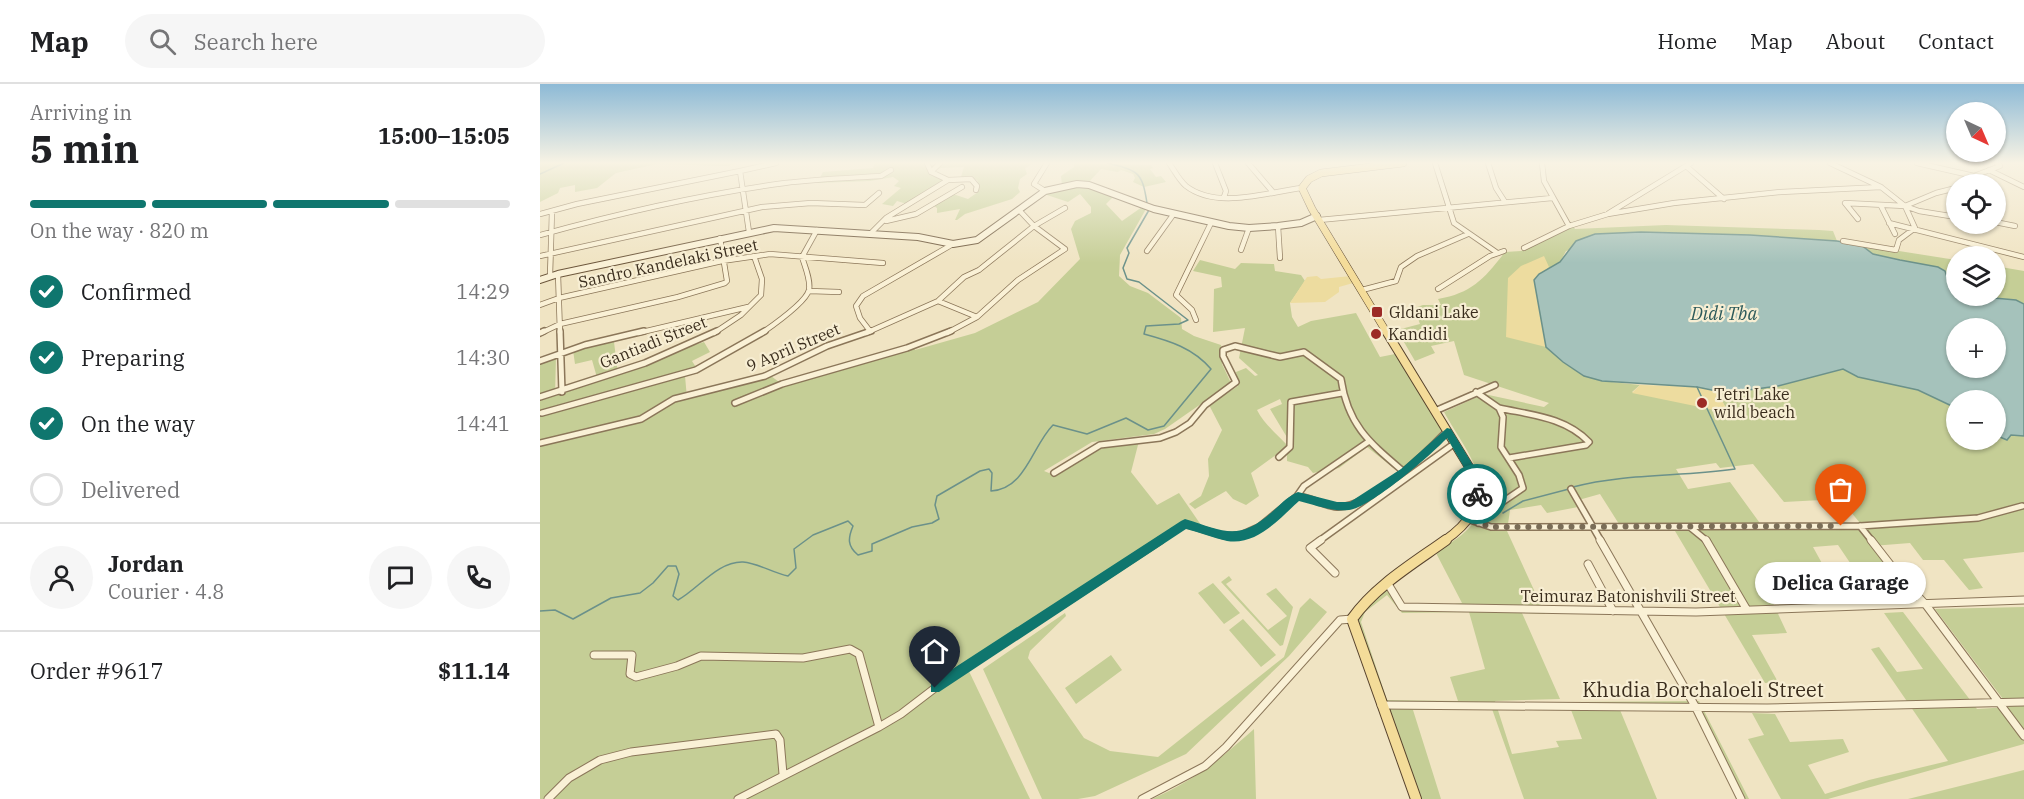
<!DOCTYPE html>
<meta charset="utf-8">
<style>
body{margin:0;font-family:"IBM Plex Serif",serif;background:#f6f6f6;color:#202124;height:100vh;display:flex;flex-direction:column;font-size:22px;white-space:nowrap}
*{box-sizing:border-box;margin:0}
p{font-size:20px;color:#757577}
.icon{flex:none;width:33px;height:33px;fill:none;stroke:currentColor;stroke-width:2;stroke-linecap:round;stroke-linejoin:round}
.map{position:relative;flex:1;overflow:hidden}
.details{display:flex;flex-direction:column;background:#fff;width:540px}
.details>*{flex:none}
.needle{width:39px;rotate:136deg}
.tools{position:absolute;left:1406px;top:18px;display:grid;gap:12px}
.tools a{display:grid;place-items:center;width:60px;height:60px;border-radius:50%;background:#fff;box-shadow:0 2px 4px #0004;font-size:30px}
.pin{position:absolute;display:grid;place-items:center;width:51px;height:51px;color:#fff;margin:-62px -26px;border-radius:50% 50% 50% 0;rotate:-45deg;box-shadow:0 0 6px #0007}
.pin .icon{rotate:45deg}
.courier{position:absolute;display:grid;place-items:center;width:60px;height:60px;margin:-30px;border:4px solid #0f766e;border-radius:50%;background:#fff;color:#222;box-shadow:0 2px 8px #0007}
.bubble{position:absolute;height:42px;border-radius:21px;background:#fff;box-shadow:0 2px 4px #0004;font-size:20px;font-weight:800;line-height:42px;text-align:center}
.overview em{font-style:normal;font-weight:800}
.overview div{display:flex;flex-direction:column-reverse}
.overview{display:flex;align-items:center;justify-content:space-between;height:102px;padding:0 30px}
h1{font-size:39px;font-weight:800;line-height:45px}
.bar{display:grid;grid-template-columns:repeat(4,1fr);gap:9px 6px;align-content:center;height:72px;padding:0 30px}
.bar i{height:8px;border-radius:4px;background:#e0e0e0}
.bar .selected{background:#0f766e}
.bar p{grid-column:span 4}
.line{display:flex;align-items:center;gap:15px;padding:0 30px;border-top:2px solid #e0e0e0}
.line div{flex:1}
.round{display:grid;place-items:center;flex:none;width:63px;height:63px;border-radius:32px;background:#f6f6f6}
ol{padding:0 30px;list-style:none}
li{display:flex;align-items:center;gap:18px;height:66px}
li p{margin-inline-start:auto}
li .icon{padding:6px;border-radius:50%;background:#0f766e;color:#fff;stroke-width:4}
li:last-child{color:#757577}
li i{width:33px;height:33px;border:3px solid #e0e0e0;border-radius:50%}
header{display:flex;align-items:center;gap:36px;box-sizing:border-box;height:84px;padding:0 30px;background:#fff;border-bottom:2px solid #e0e0e0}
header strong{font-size:28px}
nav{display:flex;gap:33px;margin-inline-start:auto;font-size:21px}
.search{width:420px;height:54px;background:#f6f6f6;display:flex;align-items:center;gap:15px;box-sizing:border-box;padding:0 21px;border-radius:33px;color:#757577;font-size:22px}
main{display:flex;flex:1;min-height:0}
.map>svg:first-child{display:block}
</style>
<header>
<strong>Map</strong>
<div class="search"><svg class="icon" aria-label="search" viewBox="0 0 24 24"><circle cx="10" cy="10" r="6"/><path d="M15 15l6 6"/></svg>Search here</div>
<nav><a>Home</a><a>Map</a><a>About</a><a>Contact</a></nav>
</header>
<main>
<section class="details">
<div class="overview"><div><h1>5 min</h1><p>Arriving in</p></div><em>15:00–15:05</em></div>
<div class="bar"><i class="selected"></i><i class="selected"></i><i class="selected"></i><i></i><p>On the way · 820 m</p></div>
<ol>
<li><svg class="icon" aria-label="check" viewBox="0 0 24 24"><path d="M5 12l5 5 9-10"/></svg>Confirmed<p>14:29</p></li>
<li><svg class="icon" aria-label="check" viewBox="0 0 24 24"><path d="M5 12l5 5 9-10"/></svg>Preparing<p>14:30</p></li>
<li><svg class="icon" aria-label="check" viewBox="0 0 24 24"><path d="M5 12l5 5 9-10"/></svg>On the way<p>14:41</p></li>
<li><i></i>Delivered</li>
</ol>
<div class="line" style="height:108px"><a class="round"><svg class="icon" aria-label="person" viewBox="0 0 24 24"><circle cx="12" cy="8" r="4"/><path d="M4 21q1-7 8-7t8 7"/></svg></a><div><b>Jordan</b><p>Courier · 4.8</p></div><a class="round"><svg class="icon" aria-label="chat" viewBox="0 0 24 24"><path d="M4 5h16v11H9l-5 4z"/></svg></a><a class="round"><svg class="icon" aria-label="phone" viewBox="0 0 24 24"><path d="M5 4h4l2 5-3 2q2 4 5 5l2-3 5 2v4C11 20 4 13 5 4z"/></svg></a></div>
<div class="line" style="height:78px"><div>Order #9617</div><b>$11.14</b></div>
</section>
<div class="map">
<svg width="1484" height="715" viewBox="0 0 1484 715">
<rect width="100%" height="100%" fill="#f0e4c3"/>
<path fill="#c5ce96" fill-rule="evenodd" d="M0,79h198l-10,3 -71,-2 -41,9 -19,15 -22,4v-7l-15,3 -2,5 -18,9z
M335,79h50l2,3 14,-3h92l-8,5 2,6 -7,5 -2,9 2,4 -8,7 -47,15 -8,6h-2l5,-11 -23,4v-5l-3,-2 19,-12 15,5 10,-7 2,-5 -3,-7 -16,-3 3,-10 -23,1 -12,5 15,7 -37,24 -10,-3 -4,5 -11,-2 19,-16 -7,-2 5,-5 -6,-4 -23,4 -53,2 6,-11 50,-4z
M534,79l77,2 2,3 -3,1 6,8 5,-1 5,6 -22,5 -11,-5 2,-4 -2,-4 -12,-4 -3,2 -17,-3 -13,14 -26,2 -1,-9 13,-9z
M536,102l16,1 22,9 -8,8 16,17 20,-14 4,2 -26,46 -1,21 11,10 18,7 33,25 1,11 12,7 27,9 1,19 9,19 -66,46 -11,5 -62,8 -48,29 10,4c32,-22 46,-29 85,-34l-8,31 26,33 22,-12 22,32 -17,-3 -218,143 64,134h-490v-436l16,-7 -1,40 43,-15 -6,-21 -17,4 -2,-14 41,-8 4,32c29,-9 56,-23 86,-32l6,10 -18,9 7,11 -14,4 2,22 61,-14 23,-8 12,9 131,-38 1,3 60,-17 63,-31 42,-43 -9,-30 4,-8 16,-8v-6l-11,-13 -12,8 -24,-8z
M1126,141l153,5 14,1 4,10 -87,-6 -109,-3 -20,2 -55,17 -6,11 -26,18 12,67 56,34 38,4 -8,7 96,20 -11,-20 61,-6 65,-17 16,8 59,13 38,18v32h39v-5l12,5 4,-5 13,1v116l-61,7 20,29 -14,2 -25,-30h-21l-13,-17 -38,3 28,37 -35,2 -27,-40 -25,2 16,29h-19l13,25h-51l15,32 -35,2 26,47 -13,1 -90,-152 -42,-1 -5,-7 -9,1 -19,-30 -25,7 3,6 -31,6 -6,-8 -31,5 -3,21 38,83 -23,-1 38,86 -65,2 17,53 47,-7 -3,-6 26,-2 -14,-37 131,-1 50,98h-11l-44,-90 -74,1 37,89h-133l-32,-90 -79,1 28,89h-19l-68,-180 5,-7 29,-23 14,21 60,-7 -26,-50c10,-8 24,-15 33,-25 34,-36 -7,-83 -25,-116l40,-18 60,13 5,-4 -85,-28 -10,-34 -23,5 4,7 -20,8 -18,-31 23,-6 -6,-16 9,-3h18l-3,-6c34,-6 46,-20 67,-47l16,-1 52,-25 2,3zM1176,379l4,5 33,-4 31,38 56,-3 20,24 113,-7 3,5 -107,7 -231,1 124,-3 -32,-44 -42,7 -12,-20zM847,511l15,18 67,-1 16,57 -35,8 8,24 -71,-1 -26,-78 4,-10z
M1321,161l95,15v25l-9,-8 -74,-23z
M660,176l35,9 6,-6 33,1 1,7 26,4 4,6 -15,22 2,14 6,10 13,-6 45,-8 24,44 15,-3 47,76 -17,21 -25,22 -33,-26 -28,21 -26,5 -5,-6 -21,-6v-14l-36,26 8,23 -13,9 -13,-6 -7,-8 -31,18 -6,-5 12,-8 8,-20 -1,-17 14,-29 -13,-25 29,-19 -2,-14 10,-4 9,8 3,-1 -19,-17 6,-30 -32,4 1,-43 8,-2 -1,-10 -28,-6zM740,315l2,5 -12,5 18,30 -1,6c-10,-11 -23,-21 -30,-35z
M1455,182l29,5v33l-8,-4 -23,-2z
M689,492l3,4 -6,4 42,46 19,-14 -21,-22 10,-6 17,19 -10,38 -3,1 -59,-64z
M673,499l27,30 -16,11 -26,-31z
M770,514l17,14 -38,44 -103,98 -91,42 -17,3h-36l-59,-130 82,-56 1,3 -36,35 -2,7 56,80 26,13 48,6 126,-100 16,-49z
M1484,523v137l-196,55h-47l-33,-60 16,-4 -12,-22 23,1 15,28 53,-3 6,13 -41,13 17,29 44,-14 79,-19 -77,-112 8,-2 18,25 26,-3 -39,-56 19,-1 74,97 32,-2 -74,-98z
M703,535l33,36 -15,12 -32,-37z
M571,571l11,15 -46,34 -11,-16z
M714,645l2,70h-104c43,-19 67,-39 102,-70z
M1484,686v29h-116z"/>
<path fill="#eddc9f" d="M1004,172l5,11 -15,13 12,67 -40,-10 2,-59 13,-12z
M777,192l4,3 30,-3 2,7 -14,4v5l-14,10 -35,1 17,-26z
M1100,301l57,2 20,5 12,21 -97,-20z"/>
<path fill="#a5c2bb" stroke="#6b918a" stroke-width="1.5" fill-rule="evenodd" d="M1101,148l109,3 87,6 24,4 12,9 27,6 38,7 7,4 2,6 9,8v11h36l2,2 22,2 8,4v132l-13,-1 -4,5 -12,-5v-35h-39v8l-38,-18 -60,-13 -15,-8 -65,17 -52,7 -29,-6 -95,-6 -18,-5 -21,-14 -17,-15 -12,-67 5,-6 21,-12 16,-21 19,-7zM1416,244h39v40h-39z"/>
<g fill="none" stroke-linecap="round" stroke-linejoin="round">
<path stroke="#6b918a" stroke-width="1.5" d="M568,79c31,8 34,9 39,40
M0,90l24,-11
M1033,403c53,-14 108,-10 162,-18l-38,-82
M963,429l20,-12 46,-12
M0,527l15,-1 18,9 38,-21 29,-5 13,-10 15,-17h8l3,8 -6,22 5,4c20,-11 40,-39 65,-38 15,1 30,11 45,14l8,-8 -2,-19 19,-14 35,-14 5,5c-5,12 -6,20 5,29l14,-4v-7l40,-17 20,-4 7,-4 -4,-14 2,-9 43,-25 9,-2 3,4 -1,18c35,-2 41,-45 62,-66l34,9 39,-16 22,12 16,-4 47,-57c-18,-21 -41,-28 -67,-35l2,-8 33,-2 9,-4 -49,-38 -12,-3 -4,-11 6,-15 -2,-5 22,-38"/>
<g stroke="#8b7659" stroke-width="6">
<path id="street-far2" d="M387,79l4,9
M629,79c5,7 10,17 17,23 31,24 81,6 116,2
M675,79l11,28 -2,6
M708,79l24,28
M895,79l19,60 42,29
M948,79l8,25 9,14
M1002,79l2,18 25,45
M1290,79l51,24 24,19 10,22 -16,12 -3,10 -53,-9
M1377,79l57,13
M1146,82l38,33
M1449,86l35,17
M200,87l36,-8
M408,96l23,-1 6,7 -1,4
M1429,100l5,-3v-5l26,-10 -3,-3
M505,107l-11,-7 13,-21
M1341,122l14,28
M1365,122l31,-13 20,-5
M1069,129l82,-50
M0,130l37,-10 163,-33 9,61
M1318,135l-13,-16 60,3 14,5 37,6
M779,136l233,-22
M346,137l30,-7 46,-27
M1455,138l20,4
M1349,139l135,34
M738,142l2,32
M330,150l16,-16 62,-38 -17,-8 9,-9
M0,151c80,-22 163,-41 245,-52 32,-4 64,-5 96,-7l10,-6
M984,164l45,-22 39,-12 66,-11 107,-11 100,-5
M701,166l8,-22
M607,167l26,-36
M0,172l222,-49 49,-4 54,2 14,-12
M18,190l2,59
M10,192l2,-65
M898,205l52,-33 14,-5
M822,206l34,-9 5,-14 16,-11 51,-22
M269,207l30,1
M398,217l39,16 41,-37 47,-31 -31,-23 -15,-16
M0,221l19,-7 163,-37 48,-7 113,9
M656,236l-4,-10 -16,-15 35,-72
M330,247l-10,-13 -4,-12 7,-10 90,-52
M1,249l19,-9 118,-27 47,-14 2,-2 -7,-43
M98,249l110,-26
M174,249l27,-18 20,-20 1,-16 -8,-23
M222,249c10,-7 44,-31 47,-43 2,-10 -4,-23 -7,-33l15,-27
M326,249l72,-32 26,-24 15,-7 55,-44 31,-18
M407,249l30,-16"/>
</g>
<g stroke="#8b7659" stroke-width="8">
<path id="street-far1" d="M20,247l2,61
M0,249l4,-2
M0,277l45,-16 59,-14
M936,308l23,16 4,9 -2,30 18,28 4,13 -38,26 -7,9
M0,313l105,-34 72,-32
M195,319l47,-19 125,-36 44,-17
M959,324c32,7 66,9 90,34l-3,3 -77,13
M895,327l60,-26
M2,329l154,-43 69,-39
M0,359l101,-24 33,-20 91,-23 62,-30 44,-15
M739,373l11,-10 1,-45 51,-9
M514,389l46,-28 60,-7 16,-6 14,-9 15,-18 31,-23 -13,-26v-6l12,-4 45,11 24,-5 37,27c7,47 29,64 63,93
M1031,405l30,52
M757,412l7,-10 64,-44
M930,436l21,7 369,-1 118,-8 44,-12
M1320,442l12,15
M1151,444l16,13
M619,457l26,-17 39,12 17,-1 18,-8 38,-31c14,1 27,10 40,11 32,1 89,-54 110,-76
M779,457l136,-98"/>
</g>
<g stroke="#8b7659" stroke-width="9">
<path id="street" d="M781,456l-11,8 25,25
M1060,456l95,166 46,93
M1166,456l41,70
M1331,456l28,36 27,29 98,131
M1048,480l25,47
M848,500l14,23 294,5 328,-12
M54,571h38l-2,19 6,3 41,-11 24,-10 102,2 47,-9 9,5 20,73
M841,621l386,3 257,-6
M8,715l21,-21 31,-18 31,-8 145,-18 4,6 3,34
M198,715l141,-72 22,-13 34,-26 226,-148
M602,715l63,-33 21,-19 114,-127 12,-1"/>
</g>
<g stroke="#6d573c" stroke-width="8">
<path id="secondary" d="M0,196l18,-6 216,-46 144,9 35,7 24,-4 68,-49 32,-7 12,1 65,24 75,17 20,2 29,-2 23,-3 16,-7"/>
</g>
<g stroke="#58432d" stroke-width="8">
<path id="primary-far2" d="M847,249l-75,-124 -10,-21 7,-9 12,-6 82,-10"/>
</g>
<g stroke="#58432d" stroke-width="10">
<path id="primary-far1" d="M846,247l88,144c6,33 -4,48 -30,66"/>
</g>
<g stroke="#58432d" stroke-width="12">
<path id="primary" d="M876,715l-64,-180c23,-33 62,-56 94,-79"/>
</g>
<use href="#street-far2" stroke="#faf1d6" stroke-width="4.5"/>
<use href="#street-far1" stroke="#faf1d6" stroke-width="5"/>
<use href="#street" stroke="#faf1d6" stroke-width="7"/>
<use href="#secondary" stroke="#faf1d6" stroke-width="6"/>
<use href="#primary-far2" stroke="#f4dc99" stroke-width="7"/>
<use href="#primary-far1" stroke="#f4dc99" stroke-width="8"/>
<use href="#primary" stroke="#f4dc99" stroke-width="10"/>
</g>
<linearGradient id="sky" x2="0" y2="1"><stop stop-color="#8dbad6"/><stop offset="0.44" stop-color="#f8f3e4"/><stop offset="1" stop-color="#f8f3e4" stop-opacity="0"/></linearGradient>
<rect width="1484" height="179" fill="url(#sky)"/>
<path fill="#0f766e" d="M907,344l4,1 28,46 1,22h-7l-4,-21 -22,-38c-16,17 -77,70 -98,72 -16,2 -34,-5 -50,-9 -19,17 -42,45 -72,40 -14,-3 -28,-9 -41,-12l-247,163h-8v-9l250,-162 4,-2c39,12 53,23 87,-7 8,-7 16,-16 26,-20l39,10h13l51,-33z"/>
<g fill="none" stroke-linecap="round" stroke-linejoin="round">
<path stroke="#7a6d57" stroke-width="6" stroke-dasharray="0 10.8" d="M937,410l-7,26 21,7 350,-1"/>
</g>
<g fill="#9c2b26" stroke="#f7eed3" stroke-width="2">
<rect x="831" y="222" width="12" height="12" rx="3"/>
<circle cx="836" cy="250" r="6"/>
<circle cx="1162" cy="319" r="6"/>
</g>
<g text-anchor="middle" stroke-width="4.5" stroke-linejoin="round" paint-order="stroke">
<g font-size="16" fill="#3a2d1d" stroke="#f7eed3">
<text transform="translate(128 179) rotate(-12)" y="6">Sandro Kandelaki Street</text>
<text transform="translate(113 258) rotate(-22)" y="6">Gantiadi Street</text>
<text transform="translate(253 263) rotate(-23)" y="6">9 April Street</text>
<text x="1088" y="518">Teimuraz Batonishvili Street</text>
</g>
<g font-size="16" fill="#3a2d1d" stroke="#f7eed3" text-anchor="start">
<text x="849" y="234">Gldani Lake</text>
<text x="848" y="256">Kandidi</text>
<text x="1174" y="316">Tetri Lake<tspan x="1174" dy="18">wild beach</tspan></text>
</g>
<g font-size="18" font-style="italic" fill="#2c5a5a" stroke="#f7eed3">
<text x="1184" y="236">Didi Tba</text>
</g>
<g font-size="20" fill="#3a2d1d" stroke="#f7eed3">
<text x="1163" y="613">Khudia Borchaloeli Street</text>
</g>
</g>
</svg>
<div class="tools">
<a><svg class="needle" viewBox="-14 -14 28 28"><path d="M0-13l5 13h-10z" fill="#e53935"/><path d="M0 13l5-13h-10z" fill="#757577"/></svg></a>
<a><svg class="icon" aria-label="locate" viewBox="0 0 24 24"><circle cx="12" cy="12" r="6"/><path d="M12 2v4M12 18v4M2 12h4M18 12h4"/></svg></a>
<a><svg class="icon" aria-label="layers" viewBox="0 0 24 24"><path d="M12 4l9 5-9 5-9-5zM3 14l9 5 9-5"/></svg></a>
<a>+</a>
<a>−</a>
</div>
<div class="pin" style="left:1301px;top:442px;background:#ea580c"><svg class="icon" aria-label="bag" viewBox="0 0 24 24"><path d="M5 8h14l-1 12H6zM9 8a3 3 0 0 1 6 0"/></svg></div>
<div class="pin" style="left:395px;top:604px;background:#1f2937"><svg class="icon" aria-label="home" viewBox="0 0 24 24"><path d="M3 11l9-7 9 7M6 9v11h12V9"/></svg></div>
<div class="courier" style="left:937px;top:410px"><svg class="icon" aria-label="bike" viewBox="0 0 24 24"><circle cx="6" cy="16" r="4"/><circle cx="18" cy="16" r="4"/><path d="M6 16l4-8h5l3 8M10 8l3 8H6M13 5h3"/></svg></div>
<div class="bubble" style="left:1215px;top:478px;width:171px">Delica Garage</div>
</div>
</main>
